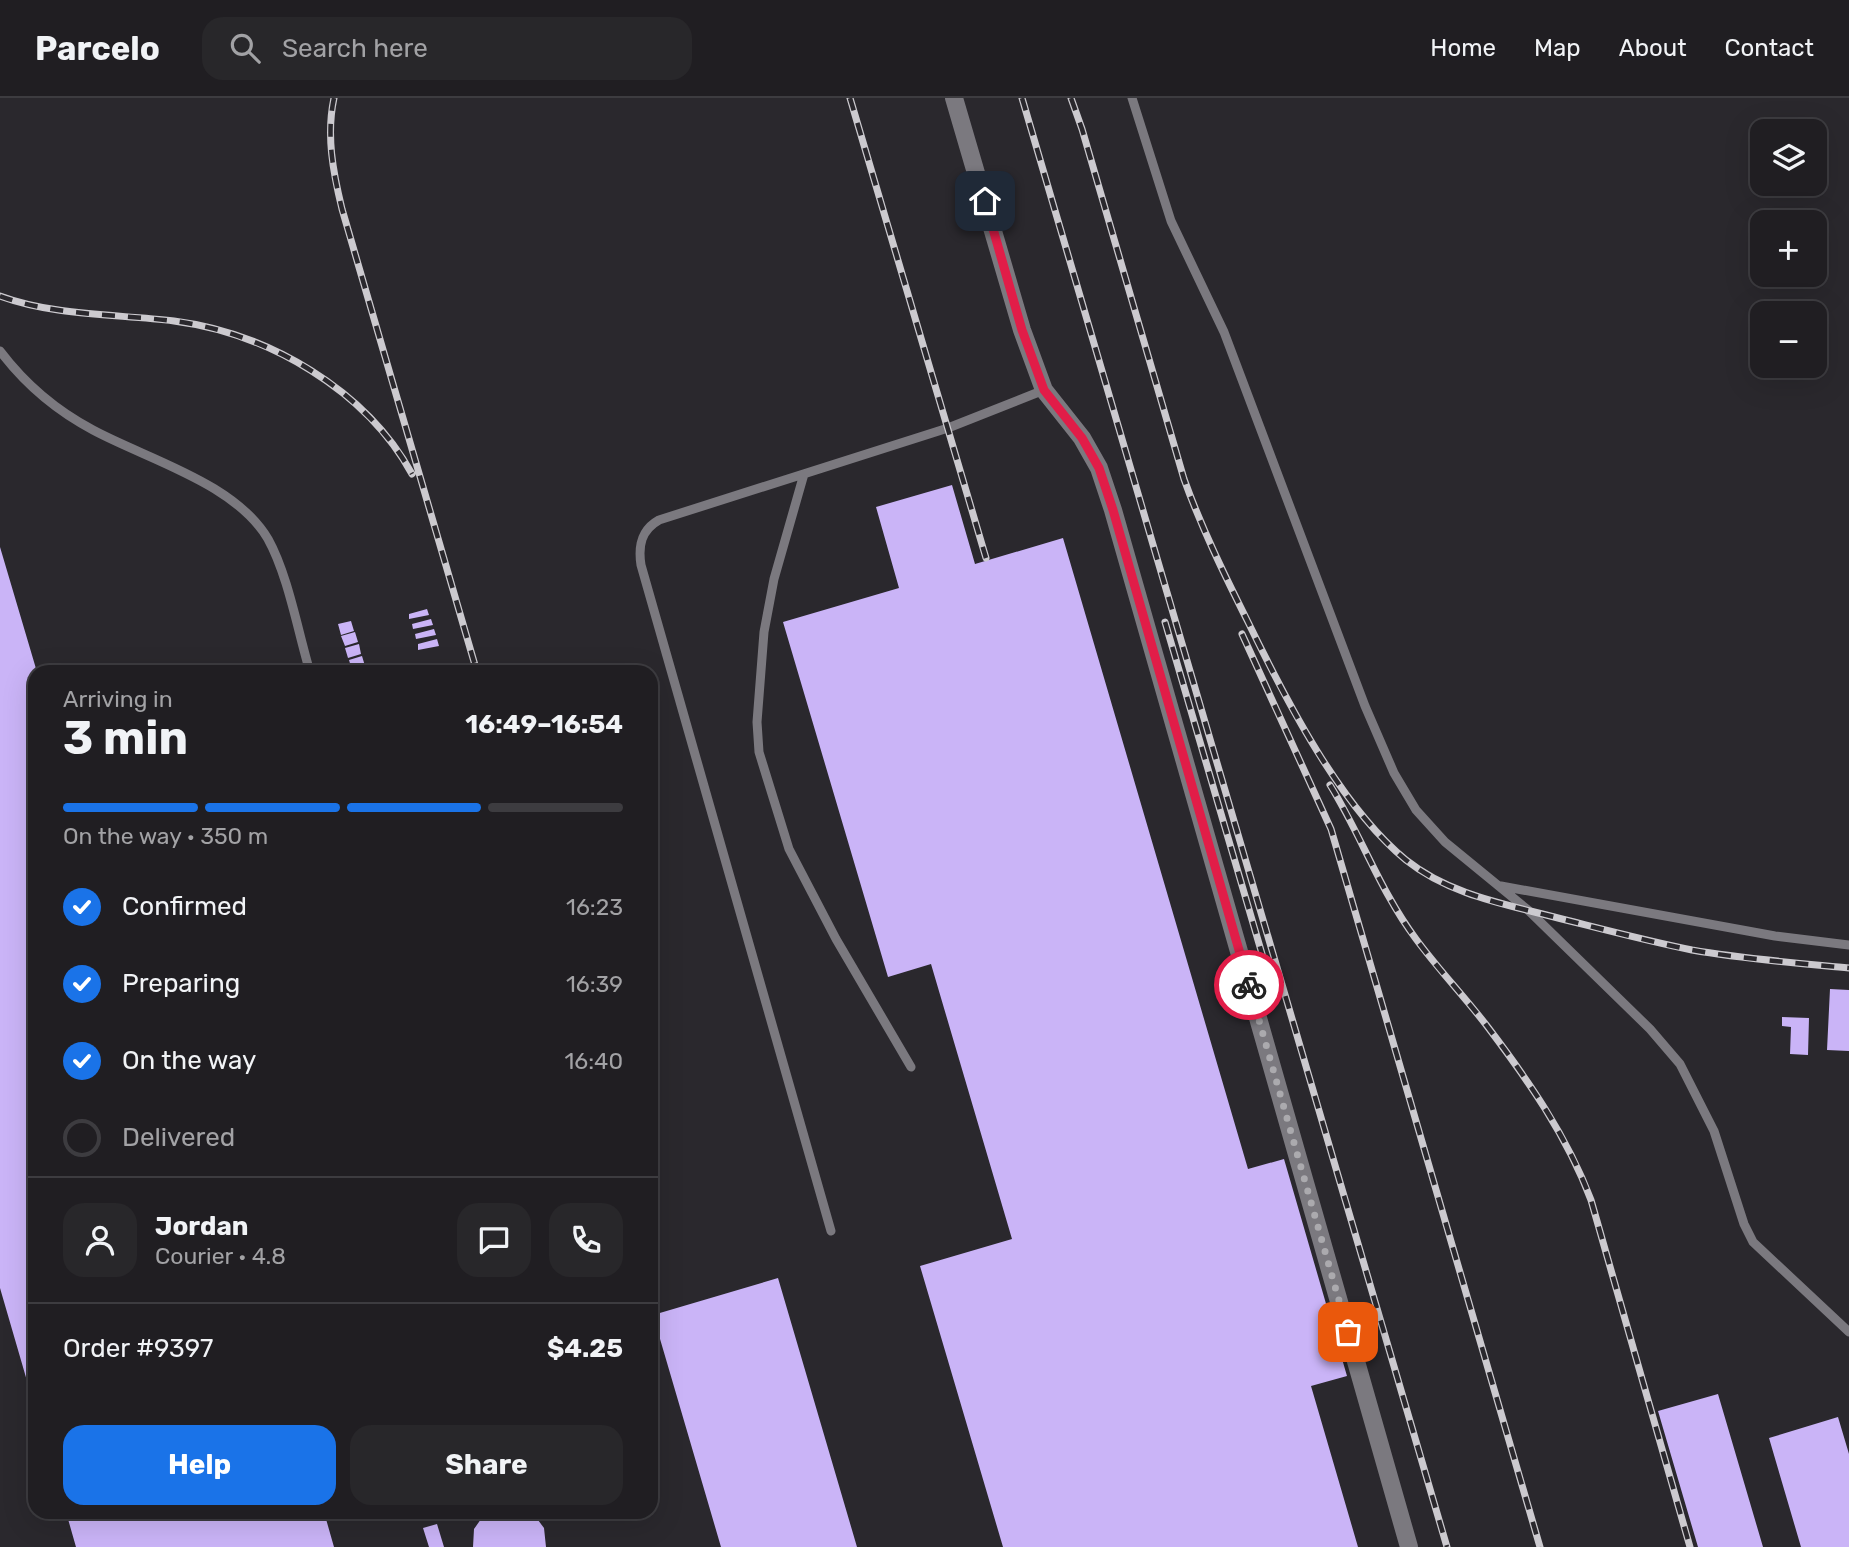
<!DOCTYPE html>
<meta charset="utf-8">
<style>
body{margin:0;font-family:Rubik,sans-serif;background:#28272a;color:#f1f3f6;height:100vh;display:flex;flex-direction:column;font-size:26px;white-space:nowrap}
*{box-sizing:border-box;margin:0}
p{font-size:23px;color:#a2a2a5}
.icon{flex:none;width:38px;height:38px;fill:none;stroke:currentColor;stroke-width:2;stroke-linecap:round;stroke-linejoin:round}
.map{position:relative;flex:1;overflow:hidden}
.panel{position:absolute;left:28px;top:567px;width:630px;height:854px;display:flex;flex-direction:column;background:#201e22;border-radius:21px;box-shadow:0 7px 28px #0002,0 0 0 2px #3d3c40}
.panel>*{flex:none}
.controls{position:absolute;left:1750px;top:21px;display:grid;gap:14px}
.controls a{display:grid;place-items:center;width:77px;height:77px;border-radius:14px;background:#201e22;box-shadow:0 7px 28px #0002,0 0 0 2px #3d3c40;font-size:35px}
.pin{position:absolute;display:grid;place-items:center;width:60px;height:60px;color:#fff;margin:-30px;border-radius:14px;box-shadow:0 4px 10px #0006}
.courier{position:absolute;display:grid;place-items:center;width:70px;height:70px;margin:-35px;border:5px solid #e11d48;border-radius:50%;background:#fff;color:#222;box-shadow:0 2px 9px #0007}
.headline em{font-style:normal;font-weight:700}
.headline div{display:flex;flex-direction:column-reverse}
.headline{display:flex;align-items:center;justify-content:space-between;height:119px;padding:0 35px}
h1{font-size:46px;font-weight:700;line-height:52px}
.bar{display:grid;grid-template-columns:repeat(4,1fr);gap:10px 7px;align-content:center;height:84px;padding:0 35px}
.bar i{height:9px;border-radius:5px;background:#3d3c40}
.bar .current{background:#1a73e8}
.bar p{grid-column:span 4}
.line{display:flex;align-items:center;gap:18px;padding:0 35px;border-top:2px solid #3d3c40}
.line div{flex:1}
.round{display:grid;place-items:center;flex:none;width:74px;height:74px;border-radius:21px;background:#28272a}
ol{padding:0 35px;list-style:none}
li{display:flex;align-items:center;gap:21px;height:77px}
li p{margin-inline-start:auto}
li .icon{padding:7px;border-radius:50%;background:#1a73e8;color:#fff;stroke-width:4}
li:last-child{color:#a2a2a5}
li i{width:38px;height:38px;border:4px solid #3d3c40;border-radius:50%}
.cta{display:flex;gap:14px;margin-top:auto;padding:14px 35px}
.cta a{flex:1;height:80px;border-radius:21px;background:#1a73e8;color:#fff;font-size:28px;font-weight:700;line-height:80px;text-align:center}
.cta a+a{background:#28272a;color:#f1f3f6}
header{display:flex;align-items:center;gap:42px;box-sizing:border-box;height:98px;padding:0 35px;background:#201e22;border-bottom:2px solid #3d3c40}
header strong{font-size:33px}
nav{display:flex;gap:38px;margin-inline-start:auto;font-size:24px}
.search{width:490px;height:63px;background:#28272a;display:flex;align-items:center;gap:18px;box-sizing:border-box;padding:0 24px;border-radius:21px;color:#a2a2a5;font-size:26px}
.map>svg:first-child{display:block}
</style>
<header>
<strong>Parcelo</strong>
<div class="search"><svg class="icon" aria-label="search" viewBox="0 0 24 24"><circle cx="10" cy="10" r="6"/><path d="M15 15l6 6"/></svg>Search here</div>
<nav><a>Home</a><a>Map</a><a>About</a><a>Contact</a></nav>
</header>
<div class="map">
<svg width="1849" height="1449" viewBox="0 0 1849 1449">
<rect width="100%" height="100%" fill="#2a282d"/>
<path fill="#cab4f7" d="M952,387l23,79 88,-26 185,631 36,-10 63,217 -36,10 47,161h-355l-83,-281 92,-27 -81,-275 -43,13 -105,-355 116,-34 -23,-81z
M0,449l37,125h-2l-1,733 -34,-117z
M427,511l2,6 -20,4v-5z
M431,521l2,6 -20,4 -1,-5z
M351,523l3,10 -13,4 -3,-11z
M434,531l2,6 -20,4 -1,-5z
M355,534l3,10 -13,4 -4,-10z
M437,541l2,7 -21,4v-6z
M359,546l2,10 -13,4 -3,-10z
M362,558l3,10 -13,4 -3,-10z
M1830,891l19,1v61l-22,-1z
M1782,919l27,1 -1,37 -18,-1 1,-27 -9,-1z
M778,1180l79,269h-136l-68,-232z
M1718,1296l45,153h-65l-40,-136z
M1838,1319l11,37v93h-48l-32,-109z
M66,1414h258l10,35h-258z
M486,1414h46l12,16 2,19h-73l1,-18z
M437,1426l7,23h-15l-6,-19z"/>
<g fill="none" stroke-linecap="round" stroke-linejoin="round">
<path stroke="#7b797f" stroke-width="9" d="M1132,0l39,123 53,111 141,374 29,67 22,37 29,32 83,68 122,119 30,35 34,67 30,93 9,18 96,90
M0,253c25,33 57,60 93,79 56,30 142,53 175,109 20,36 30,93 42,133
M804,376l-30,105 -10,53 -7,90 2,30 30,97 47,90 75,128
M1501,788l274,50 74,9
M831,1133l-190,-666c-3,-19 0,-35 18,-45l289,-92 96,-38"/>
<path stroke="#7b797f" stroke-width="18" d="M954,0l68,232 22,60 38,48 17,30 14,42 296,1037"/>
<g stroke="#cccacf" stroke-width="7">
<path id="rail" d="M334,0c-8,37 -1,74 8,111l135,463
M850,0l136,460
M1022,0l425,1449
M1071,0l11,31 102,350c18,50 41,97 65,145 37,76 91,182 157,236 44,35 99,44 152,58 44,11 89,23 134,32 52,9 104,13 157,18
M0,198c54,20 117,18 174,25 94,12 192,69 238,153
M1165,524l102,349
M1242,536l89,195 209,718
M1330,687c31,50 50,106 86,154 22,30 48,57 71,87 41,54 80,110 104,174l99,347"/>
</g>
<use href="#rail" stroke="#2a282d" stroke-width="4.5" stroke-dasharray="13" stroke-linecap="butt"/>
</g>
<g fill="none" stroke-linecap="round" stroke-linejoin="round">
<path stroke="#abaaae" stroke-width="7" stroke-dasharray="0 12.6" d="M1249,887l99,347"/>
<path stroke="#e11d48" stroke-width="9" d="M985,103l37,129 22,60 38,48 17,30 14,42 136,475"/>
</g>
</svg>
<div class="controls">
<a><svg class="icon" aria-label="layers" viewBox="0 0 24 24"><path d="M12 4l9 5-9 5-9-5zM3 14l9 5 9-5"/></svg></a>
<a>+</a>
<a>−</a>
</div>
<div class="pin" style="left:1348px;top:1234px;background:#ea580c"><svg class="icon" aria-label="bag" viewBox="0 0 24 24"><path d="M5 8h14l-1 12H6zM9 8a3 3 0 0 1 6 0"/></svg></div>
<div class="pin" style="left:985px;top:103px;background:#1f2937"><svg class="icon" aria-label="home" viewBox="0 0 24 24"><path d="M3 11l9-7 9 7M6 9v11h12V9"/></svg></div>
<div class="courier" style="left:1249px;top:887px"><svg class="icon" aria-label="bike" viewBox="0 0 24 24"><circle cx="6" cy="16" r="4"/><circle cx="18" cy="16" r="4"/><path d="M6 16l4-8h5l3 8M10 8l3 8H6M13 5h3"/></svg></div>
<section class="panel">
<div class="headline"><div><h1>3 min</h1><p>Arriving in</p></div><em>16:49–16:54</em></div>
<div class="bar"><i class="current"></i><i class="current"></i><i class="current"></i><i></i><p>On the way · 350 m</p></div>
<ol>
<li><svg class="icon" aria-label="check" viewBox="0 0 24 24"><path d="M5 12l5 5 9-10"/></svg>Confirmed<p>16:23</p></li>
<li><svg class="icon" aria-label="check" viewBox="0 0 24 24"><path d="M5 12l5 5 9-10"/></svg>Preparing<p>16:39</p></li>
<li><svg class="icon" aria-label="check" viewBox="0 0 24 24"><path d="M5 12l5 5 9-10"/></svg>On the way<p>16:40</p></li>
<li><i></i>Delivered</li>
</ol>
<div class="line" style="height:126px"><a class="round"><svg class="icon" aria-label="person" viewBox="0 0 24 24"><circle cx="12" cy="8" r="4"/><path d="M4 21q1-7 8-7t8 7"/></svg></a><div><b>Jordan</b><p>Courier · 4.8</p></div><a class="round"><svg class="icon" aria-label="chat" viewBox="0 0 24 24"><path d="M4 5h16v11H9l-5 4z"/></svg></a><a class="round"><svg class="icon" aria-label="phone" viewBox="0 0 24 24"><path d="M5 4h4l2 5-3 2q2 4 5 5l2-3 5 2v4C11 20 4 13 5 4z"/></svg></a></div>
<div class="line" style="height:91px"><div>Order #9397</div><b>$4.25</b></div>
<div class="cta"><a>Help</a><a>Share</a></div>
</section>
</div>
